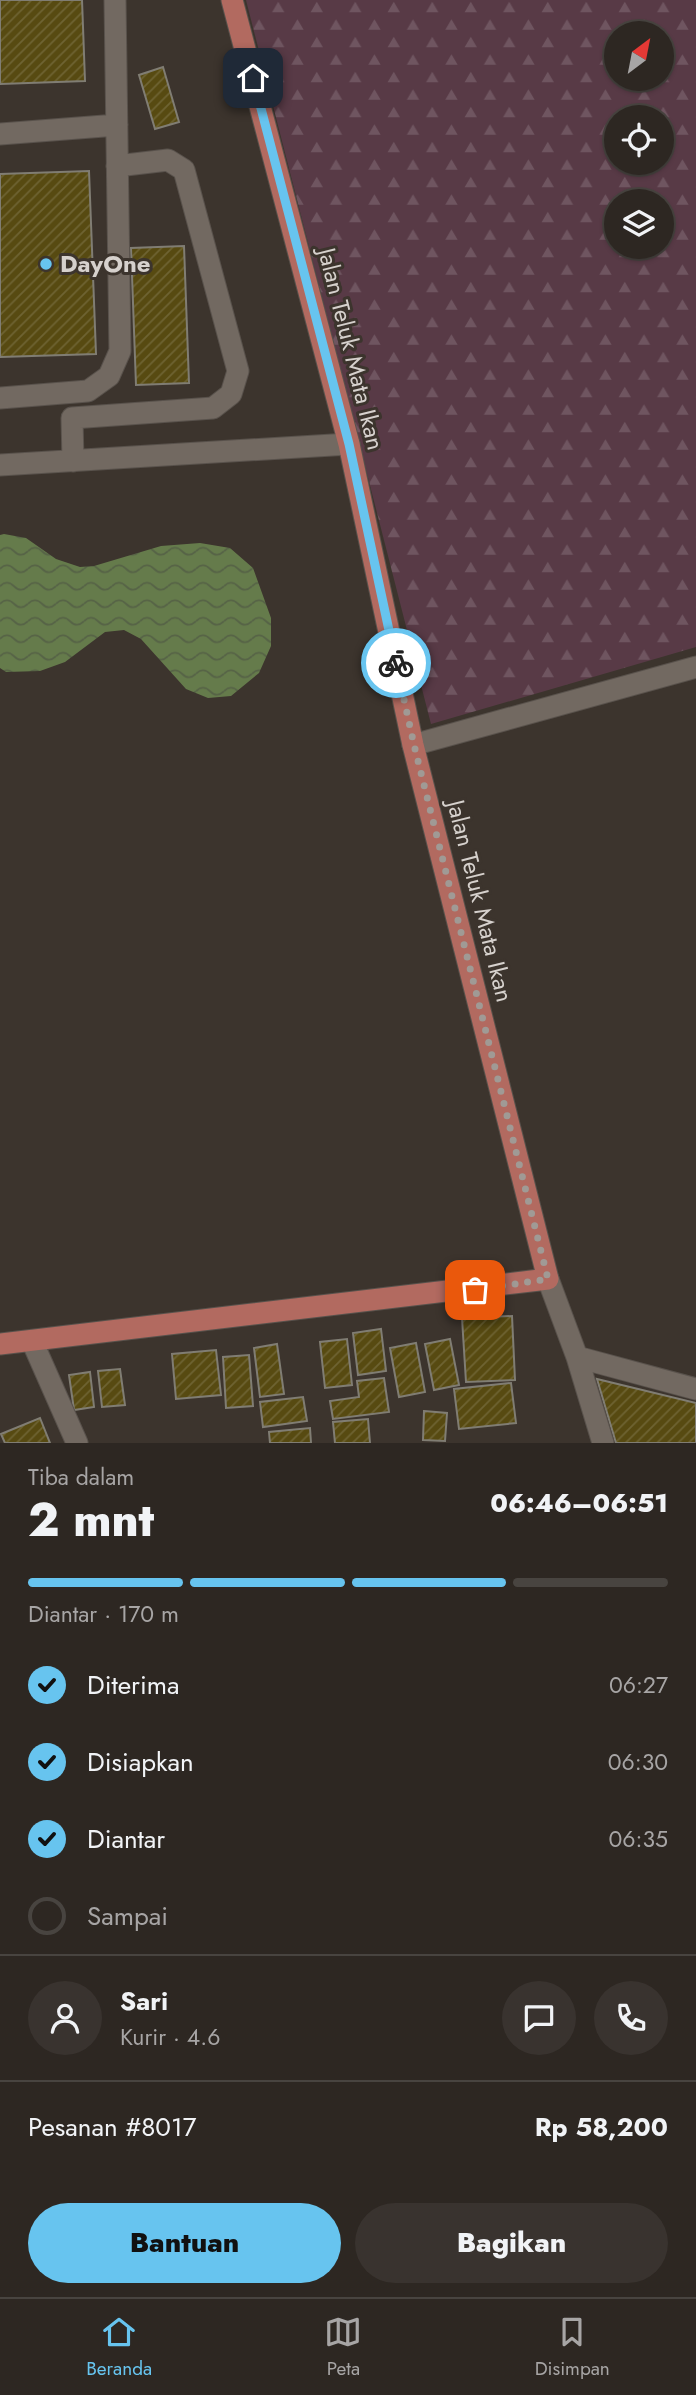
<!DOCTYPE html>
<html lang="id">
<meta charset="utf-8">
<style>
body{margin:0;font-family:Jost,sans-serif;background:#39332f;color:#f1f3f6;height:100vh;display:flex;flex-direction:column;font-size:26px;white-space:nowrap}
*{box-sizing:border-box;margin:0}
p{font-size:23px;color:#a7a5a5}
.icon{flex:none;width:38px;height:38px;fill:none;stroke:currentColor;stroke-width:2;stroke-linecap:round;stroke-linejoin:round}
.map{position:relative;height:1443px;overflow:hidden}
.sheet{display:flex;flex-direction:column;background:#2d2722;flex:1}
.sheet>*{flex:none}
.needle{width:46px;rotate:32deg}
.controls{position:absolute;left:604px;top:21px;display:grid;gap:14px}
.controls a{display:grid;place-items:center;width:70px;height:70px;border-radius:50%;background:#2d2722;box-shadow:0 2px 5px #0004,0 0 0 2px #484440;font-size:35px}
.pin{position:absolute;display:grid;place-items:center;width:60px;height:60px;color:#fff;margin:-30px;border-radius:14px;box-shadow:0 4px 10px #0006}
.courier{position:absolute;display:grid;place-items:center;width:70px;height:70px;margin:-35px;border:5px solid #67c4ef;border-radius:50%;background:#fff;color:#222;box-shadow:0 2px 9px #0007}
.summary em{font-style:normal;font-weight:800}
.summary div{display:flex;flex-direction:column-reverse}
.summary{display:flex;align-items:center;justify-content:space-between;height:119px;padding:0 28px}
h1{font-size:46px;font-weight:800;line-height:52px}
.bar{display:grid;grid-template-columns:repeat(4,1fr);gap:10px 7px;align-content:center;height:84px;padding:0 28px}
.bar i{height:9px;border-radius:5px;background:#484440}
.bar .current{background:#67c4ef}
.bar p{grid-column:span 4}
.line{display:flex;align-items:center;gap:18px;padding:0 28px;border-top:2px solid #484440}
.line div{flex:1}
.round{display:grid;place-items:center;flex:none;width:74px;height:74px;border-radius:37px;background:#39332f}
ol{padding:0 28px;list-style:none}
li{display:flex;align-items:center;gap:21px;height:77px}
li p{margin-inline-start:auto}
li .icon{padding:7px;border-radius:50%;background:#67c4ef;color:#111;stroke-width:4}
li:last-child{color:#a7a5a5}
li i{width:38px;height:38px;border:4px solid #484440;border-radius:50%}
.button{display:flex;gap:14px;margin-top:auto;padding:14px 28px}
.button a{flex:1;height:80px;border-radius:42px;background:#67c4ef;color:#111;font-size:28px;font-weight:800;line-height:80px;text-align:center}
.button a+a{background:#39332f;color:#f1f3f6}
.menu{display:flex;justify-content:space-around;align-items:center;height:98px;border-top:2px solid #484440;background:#2d2722;font-size:19px;color:#a7a5a5}
.menu a{display:grid;justify-items:center;gap:4px}
.menu .current{color:#67c4ef}
.map>svg:first-child{display:block}
</style>
<div class="map">
<svg width="696" height="1443" viewBox="0 0 696 1443">
<defs>
<pattern id="forest-firs" width="22" height="20" patternUnits="userSpaceOnUse" patternTransform="scale(1.75)"><rect width="22" height="20" fill="#583a46"/><path d="M5 1l3.5 6h-7zM16 11l3.5 6h-7z" fill="#6f5560"/></pattern>
<pattern id="water-waves" width="16" height="10" patternUnits="userSpaceOnUse" patternTransform="scale(1.75)"><rect width="16" height="10" fill="#657b4b"/><path d="M0 5q4-4 8 0t8 0" fill="none" stroke="#566346"/></pattern>
<pattern id="building-hatch" width="6" height="6" patternUnits="userSpaceOnUse" patternTransform="scale(1.75)"><rect width="6" height="6" fill="#574a11"/><path d="M-1 1l2-2M0 6l6-6M5 7l2-2" fill="none" stroke="#6e6332"/></pattern>
</defs>
<rect width="100%" height="100%" fill="#3c342d"/>
<path fill="url(#forest-firs)" fill-rule="evenodd" d="M246,0h450v647l-265,77zM616,33h46v46h-46zM616,117h46v46h-46zM616,201h46v46h-46z"/>
<path fill="url(#water-waves)" d="M4,534l22,4 30,21 24,8 14,-1 67,-20 39,-3 30,5 23,20 18,50v28l-12,27 -28,23 -23,2 -22,-9 -45,-50 -17,-9 -19,2 -40,30 -25,9 -34,1 -6,-4v-133z"/>
<path fill="url(#building-hatch)" stroke="#807d73" stroke-width="2" d="M0,0h82l3,81 -85,3z
M163,67l16,55 -24,7 -16,-54z
M89,171l7,183 -96,3v-183z
M184,246l5,137 -53,2 -5,-137z
M512,1316l3,64 -49,2 -4,-64z
M381,1329l5,42 -28,4 -5,-42z
M347,1339l5,46 -27,3 -5,-46z
M450,1339l9,46 -25,5 -9,-46z
M416,1343l9,49 -26,5 -9,-49z
M277,1344l7,50 -24,3 -6,-49z
M216,1350l5,45 -45,4 -4,-45z
M249,1355l4,51 -27,2 -3,-51z
M120,1369l5,36 -23,2 -4,-36z
M90,1372l4,35 -20,3 -5,-35z
M384,1378l5,34 -56,7 -3,-18 29,-4 -2,-16z
M597,1379l99,24v40h-80z
M511,1383l5,40 -57,6 -5,-40z
M303,1397l4,24 -44,6 -3,-25z
M424,1411l23,2 -2,28 -22,-1z
M40,1418l10,25h-45l-4,-9z
M368,1419l2,24h-35l-2,-21z
M310,1428l1,15h-41l-1,-11z"/>
<g fill="none" stroke-linecap="round" stroke-linejoin="round">
<g stroke="#59524c" stroke-width="23">
<path id="minor" d="M0,134l117,-9
M0,398l88,-7 21,-15 11,-25 -5,-351
M73,461l-1,-43 141,-10 18,-14 7,-23 -54,-201 -16,-10 -51,6
M0,465l349,-21
M413,745l283,-78
M548,1279l29,78 26,86
M32,1341l45,102
M577,1357l119,32"/>
</g>
<g stroke="#59524c" stroke-width="23">
<path id="major" d="M0,1344l548,-65 -135,-534 -64,-301 -117,-444"/>
</g>
<use href="#minor" stroke="#726961" stroke-width="21"/>
<use href="#major" stroke="#b26a60" stroke-width="21"/>
</g>
<g fill="none" stroke-linecap="round" stroke-linejoin="round">
<path stroke="#a09a95" stroke-width="7" stroke-dasharray="0 12.6" d="M396,663l18,82 134,534 -73,11"/>
<path stroke="#67c4ef" stroke-width="9" d="M253,78l96,366 47,219"/>
</g>
<circle fill="#67c4ef" stroke="#3c342d" stroke-width="2.5" cx="46" cy="264" r="7"/>
<g text-anchor="middle" stroke-width="6" stroke-linejoin="round" paint-order="stroke">
<g font-size="24" font-weight="bold" fill="#d6d1cd" stroke="#3c342d" text-anchor="start">
<text x="60" y="272">DayOne</text>
</g>
<g font-size="24" fill="#d6d1cd" stroke="#3c342d">
<text transform="translate(351 349) rotate(76)" y="8">Jalan Teluk Mata Ikan</text>
<text transform="translate(480 901) rotate(76)" y="8">Jalan Teluk Mata Ikan</text>
</g>
</g>
</svg>
<div class="controls">
<a><svg class="needle" viewBox="-14 -14 28 28"><path d="M0-13l5 13h-10z" fill="#e53935"/><path d="M0 13l5-13h-10z" fill="#a7a5a5"/></svg></a>
<a><svg class="icon" aria-label="locate" viewBox="0 0 24 24"><circle cx="12" cy="12" r="6"/><path d="M12 2v4M12 18v4M2 12h4M18 12h4"/></svg></a>
<a><svg class="icon" aria-label="layers" viewBox="0 0 24 24"><path d="M12 4l9 5-9 5-9-5zM3 14l9 5 9-5"/></svg></a>
</div>
<div class="pin" style="left:475px;top:1290px;background:#ea580c"><svg class="icon" aria-label="bag" viewBox="0 0 24 24"><path d="M5 8h14l-1 12H6zM9 8a3 3 0 0 1 6 0"/></svg></div>
<div class="pin" style="left:253px;top:78px;background:#1f2937"><svg class="icon" aria-label="home" viewBox="0 0 24 24"><path d="M3 11l9-7 9 7M6 9v11h12V9"/></svg></div>
<div class="courier" style="left:396px;top:663px"><svg class="icon" aria-label="bike" viewBox="0 0 24 24"><circle cx="6" cy="16" r="4"/><circle cx="18" cy="16" r="4"/><path d="M6 16l4-8h5l3 8M10 8l3 8H6M13 5h3"/></svg></div>
</div>
<section class="sheet">
<div class="summary"><div><h1>2 mnt</h1><p>Tiba dalam</p></div><em>06:46–06:51</em></div>
<div class="bar"><i class="current"></i><i class="current"></i><i class="current"></i><i></i><p>Diantar · 170 m</p></div>
<ol>
<li><svg class="icon" aria-label="check" viewBox="0 0 24 24"><path d="M5 12l5 5 9-10"/></svg>Diterima<p>06:27</p></li>
<li><svg class="icon" aria-label="check" viewBox="0 0 24 24"><path d="M5 12l5 5 9-10"/></svg>Disiapkan<p>06:30</p></li>
<li><svg class="icon" aria-label="check" viewBox="0 0 24 24"><path d="M5 12l5 5 9-10"/></svg>Diantar<p>06:35</p></li>
<li><i></i>Sampai</li>
</ol>
<div class="line" style="height:126px"><a class="round"><svg class="icon" aria-label="person" viewBox="0 0 24 24"><circle cx="12" cy="8" r="4"/><path d="M4 21q1-7 8-7t8 7"/></svg></a><div><b>Sari</b><p>Kurir · 4.6</p></div><a class="round"><svg class="icon" aria-label="chat" viewBox="0 0 24 24"><path d="M4 5h16v11H9l-5 4z"/></svg></a><a class="round"><svg class="icon" aria-label="phone" viewBox="0 0 24 24"><path d="M5 4h4l2 5-3 2q2 4 5 5l2-3 5 2v4C11 20 4 13 5 4z"/></svg></a></div>
<div class="line" style="height:91px"><div>Pesanan #8017</div><b>Rp 58,200</b></div>
<div class="button"><a>Bantuan</a><a>Bagikan</a></div>
</section>
<nav class="menu">
<a class="current"><svg class="icon" aria-label="home" viewBox="0 0 24 24"><path d="M3 11l9-7 9 7M6 9v11h12V9"/></svg>Beranda</a>
<a><svg class="icon" aria-label="map" viewBox="0 0 24 24"><path d="M3 6l6-2 6 2 6-2v14l-6 2-6-2-6 2zM9 4v14M15 6v14"/></svg>Peta</a>
<a><svg class="icon" aria-label="saved" viewBox="0 0 24 24"><path d="M7 4h10v16l-5-4-5 4z"/></svg>Disimpan</a>
</nav>
